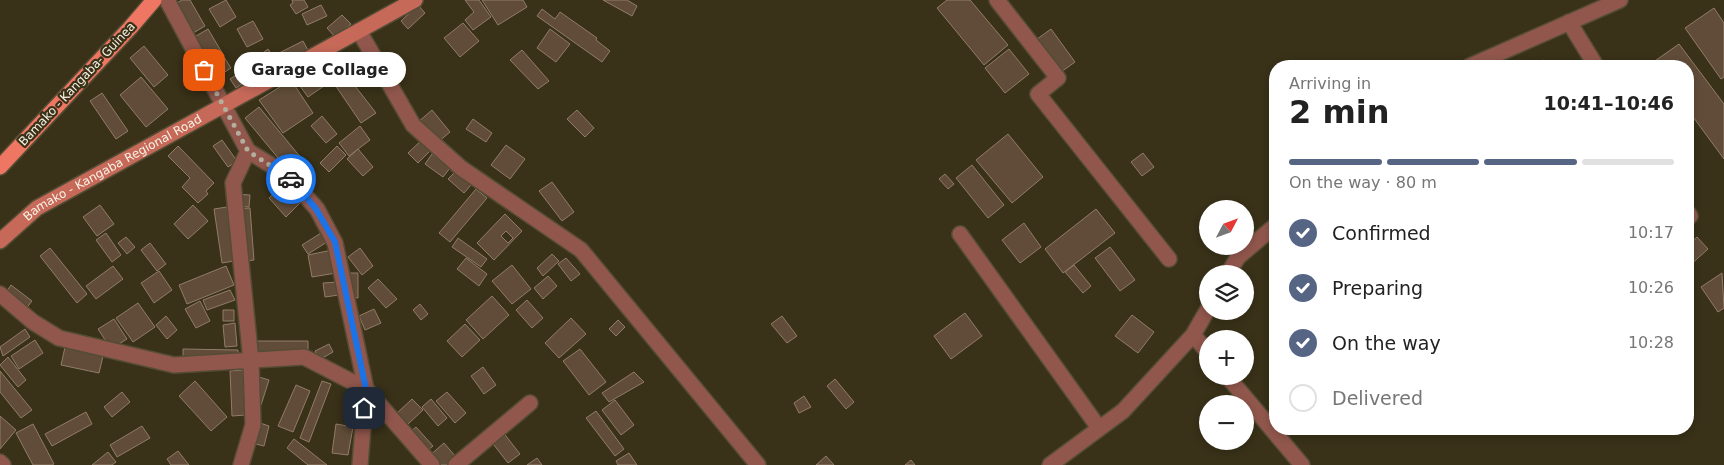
<!DOCTYPE html>
<meta charset="utf-8">
<style>
body{margin:0;font-family:"DejaVu Sans",sans-serif;background:#f6f6f6;color:#222;height:100vh;display:flex;flex-direction:column;font-size:19px;white-space:nowrap}
*{box-sizing:border-box;margin:0}
p{font-size:16px;color:#767676}
.icon{flex:none;width:28px;height:28px;fill:none;stroke:currentColor;stroke-width:2;stroke-linecap:round;stroke-linejoin:round}
.map{position:relative;flex:1;overflow:hidden}
.details{position:absolute;left:1269px;top:60px;width:425px;height:375px;display:flex;flex-direction:column;background:#fff;border-radius:20px;box-shadow:0 2px 8px #0003}
.details>*{flex:none}
.needle{width:32px;rotate:49deg}
.tools{position:absolute;left:1199px;top:200px;display:grid;gap:10px}
.tools a{display:grid;place-items:center;width:55px;height:55px;border-radius:50%;background:#fff;box-shadow:0 2px 8px #0003;font-size:25px}
.pin{position:absolute;display:grid;place-items:center;width:42px;height:42px;color:#fff;margin:-21px;border-radius:10px;box-shadow:0 2px 8px #0006}
.courier{position:absolute;display:grid;place-items:center;width:50px;height:50px;margin:-25px;border:4px solid #1a73e8;border-radius:50%;background:#fff;color:#222;box-shadow:0 1px 6px #0007}
.bubble{position:absolute;height:35px;border-radius:18px;background:#fff;box-shadow:0 2px 8px #0003;font-size:16px;font-weight:700;line-height:35px;text-align:center}
.headline em{font-style:normal;font-weight:700}
.headline div{display:flex;flex-direction:column-reverse}
.headline{display:flex;align-items:center;justify-content:space-between;height:85px;padding:0 20px}
h1{font-size:32px;font-weight:700;line-height:38px}
.bar{display:grid;grid-template-columns:repeat(4,1fr);gap:8px 5px;align-content:center;height:60px;padding:0 20px}
.bar i{height:6px;border-radius:4px;background:#e0e0e0}
.bar .on{background:#576585}
.bar p{grid-column:span 4}
ol{padding:0 20px;list-style:none}
li{display:flex;align-items:center;gap:15px;height:55px}
li p{margin-inline-start:auto}
li .icon{padding:5px;border-radius:50%;background:#576585;color:#fff;stroke-width:4}
li:last-child{color:#767676}
li i{width:28px;height:28px;border:2px solid #e0e0e0;border-radius:50%}
.map>svg:first-child{display:block}
</style>
<div class="map">
<svg width="1724" height="465" viewBox="0 0 1724 465">
<rect width="100%" height="100%" fill="#393118"/>
<path fill="#604c39" stroke="#917c67" fill-rule="evenodd" d="M182,0h8l15,26 -22,13 -18,-29z
M226,0l10,17 -16,10 -11,-18z
M292,0h12l4,7 -12,7 -6,-9 3,-2z
M465,0h14l12,17 -18,13 -8,-10 9,-8z
M482,0h41l4,7 -29,18z
M603,0h24l10,6 -5,10z
M947,0h23l38,45 -24,20 -47,-57z
M321,5l6,11 -20,9 -5,-11z
M418,5l7,8 -17,16 -7,-8z
M1714,8l10,15v54l-3,2 -36,-51z
M542,9l13,10 5,-7 37,26 -1,2 14,11 -8,11 -65,-46z
M342,15l9,9 -15,14 -9,-10z
M253,21l10,18 -16,8 -10,-18z
M463,23l16,18 -19,16 -16,-19z
M208,29l16,27 -17,10 -16,-27z
M550,29l20,15 -14,18 -19,-14z
M1051,29l24,33 -18,13 -24,-33z
M303,41l6,11 -28,15 -6,-12z
M1679,44l45,60v55l-36,-49v-44h-34l-2,-3z
M144,46l24,29 -14,12 -24,-29z
M268,49l12,18 -21,14 -11,-17z
M1009,49l20,25 -24,19 -20,-25z
M522,50l27,31 -11,8 -28,-29z
M224,57l7,11 -11,7 -7,-10z
M1526,60l4,6h-13z
M1544,60l4,6h-14z
M327,62l10,15 -29,20 -11,-15z
M247,68l5,9 -16,11 -6,-9z
M345,73l31,40 -15,10 -28,-41z
M141,77l27,32 -22,18 -26,-32z
M291,80l22,33 -30,20 -24,-33z
M102,93l26,38 -12,8 -26,-38z
M259,107l43,52 -14,11 -43,-52z
M432,110l18,22 -13,11 -20,-20z
M577,110l17,18 -9,9 -18,-18z
M322,116l15,18 -11,9 -15,-17z
M473,119l19,14 -6,9 -20,-13z
M360,126l10,14 -21,16 -10,-13z
M1008,134l35,43 -31,26 -36,-43z
M425,137l9,10 -16,16 -10,-10z
M222,140l15,21 -9,6 -15,-21z
M506,145l19,14 -15,20 -19,-14z
M178,146l36,37 -8,8 2,3 -10,9 -16,-16 8,-9 -22,-22z
M337,146l9,9 -17,17 -9,-9z
M358,149l15,18 -10,9 -16,-17z
M1143,153l11,14 -12,9 -11,-14z
M432,154l18,14 -7,9 -18,-13z
M972,165l32,40 -16,13 -32,-40z
M455,172l16,13 -7,8 -16,-14z
M945,174l9,10 -6,5 -9,-10z
M552,182l22,30 -12,9 -23,-30z
M284,184l17,18 -15,15 -17,-19z
M476,189l11,9 -37,44 -11,-9z
M235,194l15,1 -1,12 -15,-1z
M100,205l14,19 -17,12 -14,-19z
M193,205l15,16 -20,18 -14,-15z
M227,207l7,54 -12,2 -8,-54z
M250,208l4,52 -15,2 -4,-53z
M1096,209l19,24 -52,40 -18,-24z
M505,214l17,17 -28,29 -17,-17zM506,231l7,7 -5,5 -7,-7z
M1024,223l17,24 -21,16 -18,-23z
M106,233l15,22 -9,7 -16,-22z
M321,233l6,9 -19,12 -6,-9z
M126,237l9,10 -8,7 -9,-11z
M1697,237l11,12 -20,18v-22z
M458,238l29,21 -6,8 -29,-20z
M150,243l16,21 -9,7 -16,-21z
M1110,247l25,33 -15,11 -25,-33z
M50,248l37,46 -10,9 -37,-47z
M360,248l13,18 -11,9 -14,-18z
M332,250l4,23 -24,4 -4,-22z
M552,254l7,7 -16,15 -6,-8z
M466,258l21,16 -8,12 -22,-17z
M566,258l14,16 -9,7 -13,-17z
M512,265l19,24 -19,15 -20,-23z
M1074,265l17,21 -8,7 -18,-21z
M113,266l10,13 -27,20 -10,-13z
M226,266l8,19 -47,19 -8,-19z
M159,271l13,19 -18,13 -13,-20z
M347,273h11v25l-12,-1z
M1722,273l2,35 -6,4 -17,-25z
M548,276l9,10 -14,13 -9,-11z
M378,279l19,20 -11,9 -18,-20z
M338,282l1,13 -14,2 -2,-14z
M11,285l21,16 -7,9 -20,-16z
M230,290l5,10 -28,10 -4,-10z
M492,296l17,19 -26,24 -17,-19z
M527,300l16,18 -11,10 -16,-18z
M200,301l10,20 -14,7 -11,-19z
M138,303l17,24 -22,15 -17,-24z
M420,304l8,10 -7,6 -8,-10z
M374,309l7,14 -16,7 -6,-14z
M223,310h11v11h-11z
M965,313l17,23 -31,23 -17,-23z
M1132,315l22,17 -16,21 -23,-17z
M166,316l11,14 -10,9 -11,-14z
M782,316l15,20 -10,7 -16,-19z
M571,318l15,16 -27,24 -14,-15z
M114,319l13,20 -16,10 -13,-20z
M618,320l7,7 -9,9 -7,-7z
M235,323l2,23 -12,1 -2,-22z
M465,324l15,16 -18,17 -15,-16z
M25,329l5,8 -27,19 -3,-9z
M35,340l8,13 -24,16 -8,-13z
M256,341h52v11h-53z
M329,344l4,8 -14,8 -4,-9z
M65,347l38,9 -4,17 -38,-8z
M183,349l55,1v11l-55,-1z
M580,349l26,33 -17,13 -26,-34z
M8,357l18,23 -8,7 -18,-22z
M483,367l13,18 -12,9 -13,-18z
M243,370l3,45 -14,1 -2,-45z
M0,371l32,39 -11,8 -21,-26z
M634,372l10,10 -35,20 -7,-9z
M259,377l10,3 -8,25 -10,-4z
M835,379l19,23 -8,7 -19,-23z
M195,381l32,36 -16,14 -32,-35z
M322,381l9,3 -22,58 -9,-4z
M296,385l14,6 -17,41 -15,-6z
M122,392l8,10 -18,15 -8,-10z
M447,392l19,21 -11,10 -19,-22z
M804,396l7,11 -12,6 -5,-10z
M412,399l11,11 -16,15 -11,-11z
M431,399l16,19 -9,8 -16,-19z
M615,400l19,25 -13,10 -19,-25z
M596,411l28,38 -9,7 -29,-38z
M86,412l6,12 -40,22 -7,-12z
M0,416l16,14 -16,19z
M257,422l12,4 -5,20 -13,-3z
M33,424l21,40 -2,1h-19l-17,-32z
M336,424l17,3 -5,28 -16,-2z
M142,426l8,12 -33,19 -7,-12z
M416,427l17,19 -9,7 -16,-19z
M502,431l18,23 -12,9 -18,-23z
M294,439l33,26h-19l-21,-17z
M444,443l12,14 -9,8h-12l-7,-8z
M178,451l11,14h-18l-4,-6z
M108,452l8,10 -4,3h-20z
M629,453l8,12h-19l-2,-4z
M826,456l8,9h-18z
M537,458l5,7h-15z
M911,460l4,5h-10z"/>
<g fill="none" stroke-linecap="round" stroke-linejoin="round">
<g stroke="#544c34" stroke-width="18">
<path id="street" d="M167,0l81,151 39,24 30,34 18,34 31,146 -6,76
M997,0l61,78 -20,16 131,165
M1569,22l27,44
M359,31l54,94 48,43 120,82 177,215
M1470,66l150,-66
M1688,213l2,3
M960,234l139,194
M1228,274l10,-17 37,-31
M0,294l33,28 26,16 115,27 130,-8 62,32 66,76
M1193,335l15,17
M1227,376l75,89
M0,462l3,3
M241,465l12,-40 -2,-64 -18,-178 15,-32
M456,465l74,-62
M1050,465l73,-54 70,-76 15,-26"/>
</g>
<g stroke="#544c34" stroke-width="18">
<g id="secondary">
<path id="s1" d="M0,241l37,-33 378,-208"/>
</g>
</g>
<g stroke="#544c34" stroke-width="18">
<path id="primary" d="M0,167l130,-139 24,-28"/>
</g>
<use href="#street" stroke="#91574c" stroke-width="15"/>
<use href="#secondary" stroke="#c66959" stroke-width="15"/>
<use href="#primary" stroke="#ee7662" stroke-width="15"/>
</g>
<g fill="none" stroke-linecap="round" stroke-linejoin="round">
<path stroke="#b4ae9c" stroke-width="5" stroke-dasharray="0 9" d="M204,70l44,81 43,28"/>
<path stroke="#1a73e8" stroke-width="6" d="M291,179l25,30 19,33 31,147 -2,19"/>
</g>
<g text-anchor="middle" stroke-width="4.5" stroke-linejoin="round" paint-order="stroke">
<g font-size="12" fill="#f7f2e3" stroke="#393118">
<text transform="translate(77 84) rotate(-47)" y="4">Bamako - Kangaba- Guinea</text>
<text dy="4" stroke="none"><textPath href="#s1" startOffset="135">Bamako - Kangaba Regional Road</textPath></text>
</g>
</g>
</svg>
<div class="tools">
<a><svg class="needle" viewBox="-14 -14 28 28"><path d="M0-13l5 13h-10z" fill="#e53935"/><path d="M0 13l5-13h-10z" fill="#767676"/></svg></a>
<a><svg class="icon" aria-label="layers" viewBox="0 0 24 24"><path d="M12 4l9 5-9 5-9-5zM3 14l9 5 9-5"/></svg></a>
<a>+</a>
<a>−</a>
</div>
<div class="pin" style="left:204px;top:70px;background:#ea580c"><svg class="icon" aria-label="bag" viewBox="0 0 24 24"><path d="M5 8h14l-1 12H6zM9 8a3 3 0 0 1 6 0"/></svg></div>
<div class="pin" style="left:364px;top:408px;background:#1f2937"><svg class="icon" aria-label="home" viewBox="0 0 24 24"><path d="M3 11l9-7 9 7M6 9v11h12V9"/></svg></div>
<div class="courier" style="left:291px;top:179px"><svg class="icon" aria-label="car" viewBox="0 0 24 24"><path d="M5 17H2v-5l4-1 3-4h7l3 4 3 1v5h-3M9 17h6M6 11h13"/><circle cx="7" cy="17" r="2"/><circle cx="17" cy="17" r="2"/></svg></div>
<div class="bubble" style="left:234px;top:52px;width:172px">Garage Collage</div>
<section class="details">
<div class="headline"><div><h1>2 min</h1><p>Arriving in</p></div><em>10:41–10:46</em></div>
<div class="bar"><i class="on"></i><i class="on"></i><i class="on"></i><i></i><p>On the way · 80 m</p></div>
<ol>
<li><svg class="icon" aria-label="check" viewBox="0 0 24 24"><path d="M5 12l5 5 9-10"/></svg>Confirmed<p>10:17</p></li>
<li><svg class="icon" aria-label="check" viewBox="0 0 24 24"><path d="M5 12l5 5 9-10"/></svg>Preparing<p>10:26</p></li>
<li><svg class="icon" aria-label="check" viewBox="0 0 24 24"><path d="M5 12l5 5 9-10"/></svg>On the way<p>10:28</p></li>
<li><i></i>Delivered</li>
</ol>
</section>
</div>
